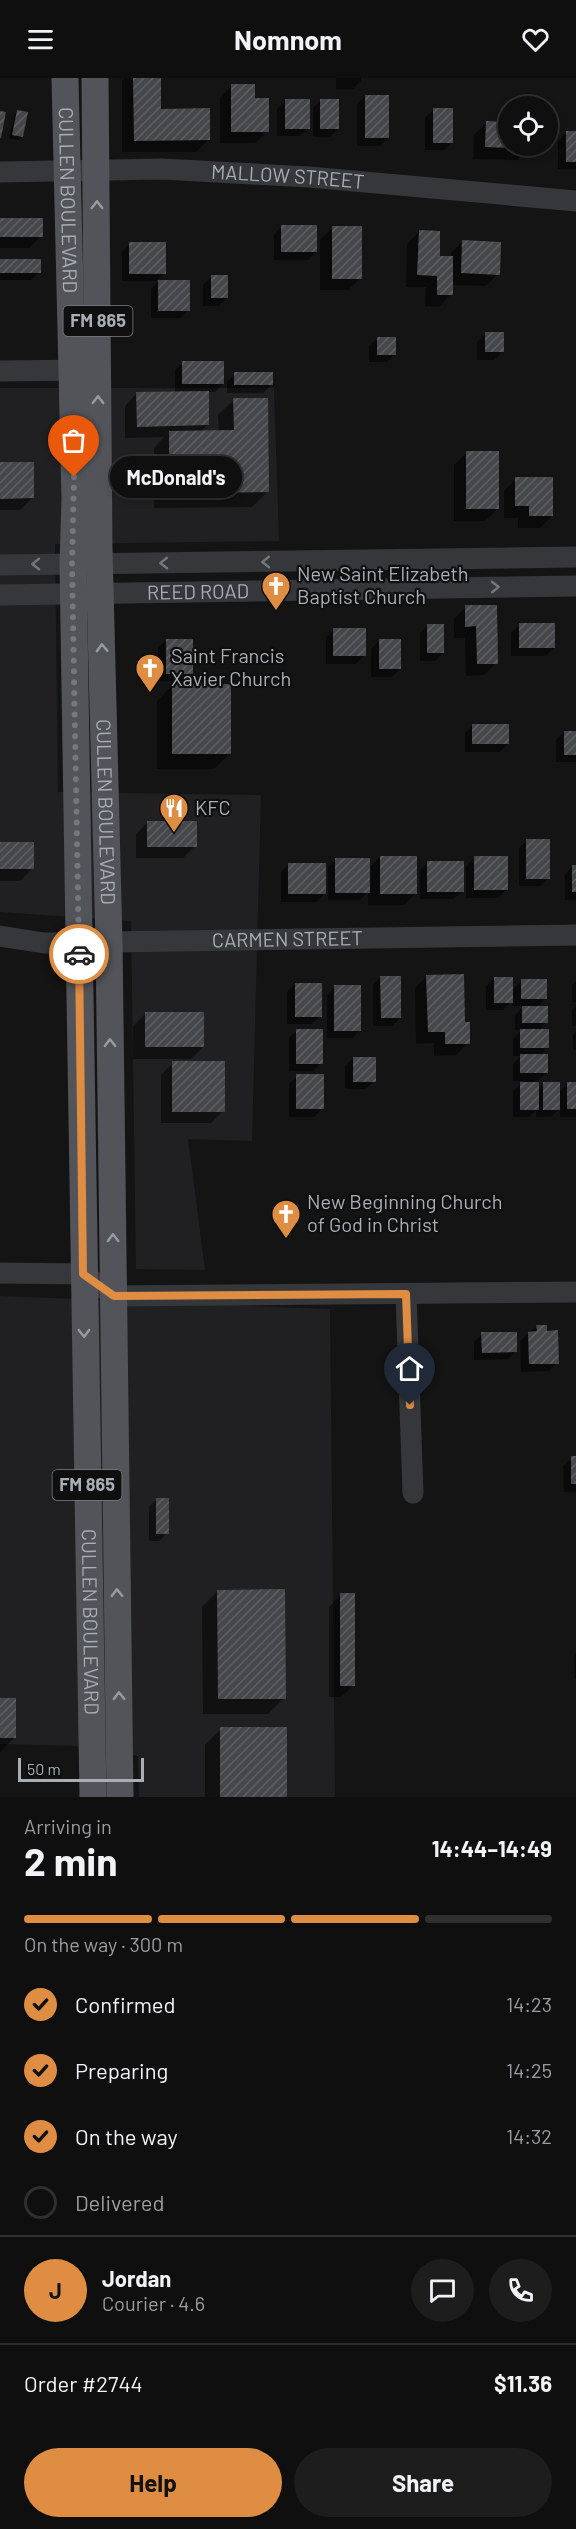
<!DOCTYPE html>
<meta charset="utf-8">
<style>
body{margin:0;font-family:Barlow,sans-serif;background:#1d1d1e;color:#f1f3f6;height:100vh;display:flex;flex-direction:column;font-size:22px;white-space:nowrap}
*{box-sizing:border-box;margin:0}
p{font-size:20px;color:#9b9c9f}
.icon{flex:none;width:33px;height:33px;fill:none;stroke:currentColor;stroke-width:2;stroke-linecap:round;stroke-linejoin:round}
.map{position:relative;height:1719px;overflow:hidden}
.details{display:flex;flex-direction:column;background:#0f0f10;flex:1}
.details>*{flex:none}
.fabs{position:absolute;left:498px;top:18px;display:grid;gap:12px}
.fabs a{display:grid;place-items:center;width:60px;height:60px;border-radius:50%;background:#0f0f10;box-shadow:0 3px 9px #0003,0 0 0 2px #2f2f30;font-size:30px}
.scale{position:absolute;left:18px;bottom:15px;width:126px;box-sizing:border-box;padding-left:6px;border:3px solid #a7aeb4;border-top:0;font-size:16px;line-height:21px;white-space:nowrap;color:#a7aeb4;-webkit-text-stroke:4px #0f0f10;paint-order:stroke}
.pin{position:absolute;display:grid;place-items:center;width:51px;height:51px;color:#fff;margin:-62px -26px;border-radius:50% 50% 50% 0;rotate:-45deg;box-shadow:0 0 6px #0007}
.pin .icon{rotate:45deg}
.courier{position:absolute;display:grid;place-items:center;width:60px;height:60px;margin:-30px;border:4px solid #de8d43;border-radius:50%;background:#fff;color:#222;box-shadow:0 2px 8px #0007}
.bubble{position:absolute;height:42px;border-radius:21px;background:#0f0f10;box-shadow:0 3px 9px #0003,0 0 0 2px #2f2f30;font-size:20px;font-weight:700;line-height:42px;text-align:center}
.overview em{font-style:normal;font-weight:700}
.overview div{display:flex;flex-direction:column-reverse}
.overview{display:flex;align-items:center;justify-content:space-between;height:102px;padding:0 24px}
h1{font-size:39px;font-weight:700;line-height:45px}
.bar{display:grid;grid-template-columns:repeat(4,1fr);gap:9px 6px;align-content:center;height:72px;padding:0 24px}
.bar i{height:8px;border-radius:4px;background:#2f2f30}
.bar .selected{background:#de8d43}
.bar p{grid-column:span 4}
.line{display:flex;align-items:center;gap:15px;padding:0 24px;border-top:2px solid #2f2f30}
.line div{flex:1}
.round{display:grid;place-items:center;flex:none;width:63px;height:63px;border-radius:32px;background:#1d1d1e}
ol{padding:0 24px;list-style:none}
li{display:flex;align-items:center;gap:18px;height:66px}
li p{margin-inline-start:auto}
li .icon{padding:6px;border-radius:50%;background:#de8d43;color:#111;stroke-width:4}
li:last-child{color:#9b9c9f}
li i{width:33px;height:33px;border:3px solid #2f2f30;border-radius:50%}
.cta{display:flex;gap:12px;margin-top:auto;padding:12px 24px}
.cta a{flex:1;height:69px;border-radius:36px;background:#de8d43;color:#111;font-size:24px;font-weight:700;line-height:69px;text-align:center}
.cta a+a{background:#1d1d1e;color:#f1f3f6}
header{display:flex;justify-content:space-between;align-items:center;height:78px;padding:0 24px;background:#0f0f10;font-size:27px;font-weight:700}
.map>svg:first-child{display:block}
</style>
<header><svg class="icon" aria-label="menu" viewBox="0 0 24 24"><path d="M4 6h16M4 12h16M4 18h16"/></svg>Nomnom<svg class="icon" aria-label="heart" viewBox="0 0 24 24"><path d="M12 20l-8-8c-3-5 5-10 8-4 3-6 11-1 8 4z"/></svg></header>
<div class="map">
<svg width="576" height="1719" viewBox="0 0 576 1719">
<defs>
<pattern id="building-hatch" width="6" height="6" patternUnits="userSpaceOnUse" patternTransform="scale(1.5)"><rect width="6" height="6" fill="#46474a"/><path d="M-1 1l2-2M0 6l6-6M5 7l2-2" fill="none" stroke="#5e5f62"/></pattern>
</defs>
<rect width="100%" height="100%" fill="#141415"/>
<path fill="#202022" d="M0,310h274l5,153 -224,3 3,248 203,3 -9,346 -64,-2 17,131 -69,-1 -5,-348 -131,-9z
M0,1218l330,13 5,488h-196l-1,-41 -62,-10 -76,-2z"/>
<path fill="#0007" d="M125,0h34v32l49,30 -12,12h-74v-71z
M336,0h25v3l-8,8h-17z
M232,7l21,14 14,32 -12,12h-35v-45z
M365,18l23,42 -8,8h-23v-42z
M321,22l17,29 -8,8h-17v-29z
M285,23l23,27 -8,8h-23v-27z
M433,32l19,32 -8,8h-19v-32z
M18,33l4,26 -4,3 -9,-2 5,-23z
M486,45h22v23h30l-9,3 -12,11 -44,-1 1,-24z
M566,55h10v36h-18v-28z
M0,141l41,17 -12,12h-29z
M282,148l34,26 -8,8h-34v-26z
M332,150l28,50 -12,12h-28v-50z
M419,154l19,25h13v-4l12,-12 35,33 -12,12 -35,-1v9l-12,13 -14,-1 1,-19h-20l1,-43z
M130,166l34,29 -8,8h-34v-29z
M0,182l39,12 -8,8h-31z
M211,199l16,21 -8,8h-16v-21z
M159,203l29,29 -8,8h-29v-29z
M485,256l17,18 -8,8h-17v-18z
M378,260l17,16 -8,8h-18v-16z
M183,284l40,22 -8,8h-8l1,33 -8,7h19l-1,-17 16,-15 34,91 -16,16 -98,1v-60l10,-11 -39,1v-32l12,-13h38v-23z
M235,296l36,11 -8,8h-36v-11z
M466,375l31,56 -12,12h-31v-56z
M0,386l32,34 -12,12h-20z
M516,401l36,37 -12,12h-22v-10h-14v-27z
M495,528l1,57 -12,12 -18,1 -1,-38h-11v-19l12,-12z
M428,547l15,28 -8,8h-15v-28z
M519,547l35,23 -8,8h-35v-23z
M334,551l30,27 -8,8h-30v-27z
M166,562l25,33 -8,8h-25v-33z
M379,563l21,28 -8,8h-21v-28z
M172,608l57,68 -15,15h-57v-68z
M473,647l35,19 -8,8h-35v-19z
M564,654h12v30h-20v-22z
M148,744l47,24 -12,12h-47v-24z
M527,762l21,38 -8,8h-21v-38z
M0,766l32,25 -12,12h-20z
M380,779l36,36 -12,12h-36v-13l-8,8h-32v-33l8,-8 32,10z
M474,780l32,32 -8,8h-32v-32z
M428,784l34,29 -8,8h-34v-29z
M289,786l35,30 -8,8h-35v-30z
M573,788h3v34h-11v-26z
M427,898l36,48 5,19 -12,12 -22,1v-13l-18,1 -1,-56z
M381,899l19,41 -8,8h-19v-41z
M494,900l18,13 9,-10 25,17 -9,9 9,15 -8,9 9,17 -8,8 8,17 -10,8v9l7,-7 15,9 9,-9h8v34h-16v-9l-9,9h-15v-7l-7,7h-16v-26l11,-10h-11v-17l8,-8h-8v-17l9,-9h-7v-15l9,-9h-11v-6l-10,10h-17v-24z
M576,903v21h-4v-17z
M295,906l25,32 -8,8h-25v-32z
M335,909l25,43 -8,8h-25v-43z
M576,928v20h-4v-16z
M145,936l58,33 -12,12h-58v-33z
M297,952l24,33 -8,8h-24v-33z
M576,953v19h-3v-16z
M353,980l21,23 -8,8h-21v-23z
M173,985l50,48 -12,12h-50v-48z
M297,998l25,33 -8,8h-25v-33z
M537,1248l20,37 -8,8 -28,1 -1,-31z
M482,1256l34,17 -8,8 -34,1v-18z
M572,1380h4v34h-12l-1,-26z
M157,1421l10,34 -8,8h-10v-34z
M218,1513l66,107 -16,16h-65l-1,-107z
M341,1517l12,90 -12,12h-12v-90z
M576,1574v27h-1l-1,-25z
M0,1622l15,37 -15,15z
M221,1651l65,68h-81v-52z"/>
<path fill="url(#building-hatch)" d="M133,0h28v31l49,-1v32l-76,1z
M231,6h24v14h14v34h-38z
M365,17h24v43h-24z
M285,21h25v30h-25z
M320,21h19v30h-19z
M433,30h20v35h-20z
M17,32l11,2 -5,25 -11,-2z
M0,33l6,1 -5,26h-1z
M486,43l22,1v24h23v3l-46,-2z
M566,53h10v31h-10z
M0,140h43v19h-43z
M281,147h36v27h-36z
M332,148h30v53h-30z
M419,152l21,1v25h13v39h-16v-19l-20,-1z
M462,162l39,2 -1,33 -39,-2z
M129,164h37v32h-37z
M0,181h41v14h-41z
M211,197h17v23h-17z
M158,202h32v31h-32z
M485,254h19v20h-19z
M377,259h19v18h-19z
M182,283h42v23h-42z
M234,294h39v13h-39z
M209,313v34l-72,2 -1,-35z
M233,320h35l1,94 -100,1v-62l65,-1z
M466,373h33v58h-33z
M0,384h34v36l-34,1z
M515,399h38v39h-24v-10h-14z
M465,527h32l1,59h-21l-1,-38 -11,1z
M519,545h36v25h-36z
M427,546h17v29h-17z
M333,550h33v28h-33z
M166,561h27v35h-27z
M379,561h22v30h-22z
M172,606h59v70h-59z
M472,646h37v20h-37z
M564,653h12v24h-12z
M147,743h50v26h-50z
M526,761h24v40h-24z
M0,764h34v27h-34z
M380,778h37v38h-37z
M474,778h34v34h-34z
M335,780h35v35h-35z
M427,783h37v31h-37z
M288,785h38v31h-38z
M572,787h4v27h-4z
M464,896l1,48h5v22h-25v-12h-17l-2,-57z
M380,898h21v42h-20z
M494,899h19v26h-19z
M521,901h26v20h-26z
M295,905h27v34h-27z
M334,907h27v46h-27z
M522,928h26v17h-26z
M145,934h59v35h-59z
M296,951h27v35h-27z
M520,951h29v19h-29z
M520,976h28v19h-28z
M353,979h23v25h-23z
M172,983h53v51h-53z
M296,996h28v35h-28z
M520,1004h19v28h-19z
M543,1004h17v28h-17z
M567,1004h9v27h-9z
M536,1247h11v6l11,-1 1,34h-30l-1,-32 9,-1z
M481,1254h36v20l-35,1z
M571,1378h5v28h-5z
M156,1420h13v36h-13z
M285,1511l1,110h-68l-1,-109z
M340,1515h15v93h-15z
M0,1620h16v40h-16z
M220,1649h67v70h-67z"/>
<g fill="none" stroke-linecap="round" stroke-linejoin="round">
<g stroke="#35373a" stroke-width="21">
<path id="s1" d="M0,94l162,-3 147,8 267,24"/>
<path d="M0,293l86,-1"/>
<path d="M0,487l576,-8"/>
<path id="s2" d="M0,517l576,-9"/>
<path id="s3" d="M0,858l44,7 532,-8"/>
<path d="M0,1195l83,1 31,22 462,-4"/>
<path d="M406,1216l7,199"/>
</g>
<g stroke="#525459" stroke-width="27">
<path id="s4" d="M65,0l10,421 -2,65 20,1233"/>
<path id="s5" d="M95,0l4,470 10,394 11,855"/>
</g>
</g>
<defs><path id="oneway-chevron" d="M-2-3.5L2.5 0L-2 3.5" fill="none" stroke-width="1.6" stroke-linecap="round" stroke-linejoin="round" transform="scale(1.5)"/></defs>
<g stroke="#969ca2">
<use href="#oneway-chevron" transform="translate(97 127) rotate(-90)"/>
<use href="#oneway-chevron" transform="translate(98 322) rotate(-90)"/>
<use href="#oneway-chevron" transform="translate(102 570) rotate(-92)"/>
<use href="#oneway-chevron" transform="translate(110 965) rotate(-91)"/>
<use href="#oneway-chevron" transform="translate(113 1160) rotate(-91)"/>
<use href="#oneway-chevron" transform="translate(84 1255) rotate(89)"/>
<use href="#oneway-chevron" transform="translate(117 1515) rotate(-91)"/>
<use href="#oneway-chevron" transform="translate(119 1618) rotate(-91)"/>
</g>
<g stroke="#74787d">
<use href="#oneway-chevron" transform="translate(266 484) rotate(179)"/>
<use href="#oneway-chevron" transform="translate(164 485) rotate(179)"/>
<use href="#oneway-chevron" transform="translate(36 486) rotate(179)"/>
<use href="#oneway-chevron" transform="translate(495 509) rotate(-1)"/>
</g>
<g fill="none" stroke-linecap="round" stroke-linejoin="round">
<path stroke="#74787c" stroke-width="6" stroke-dasharray="0 10.8" d="M74,399l-2,87 7,390"/>
<path stroke="#de8d43" stroke-width="8" d="M79,876l4,320 31,22 292,-2 4,111"/>
</g>
<defs>
<g id="church-pin" transform="scale(1.5)"><path d="M0 17L-7.5 6A9.5 9.5 0 1 1 7.5 6Z" fill="#de8d43" stroke="#0f0f10"/><path d="M-1.2-6h2.4v3.5h3.3v2.4h-3.3V6h-2.4V-.1h-3.3v-2.4h3.3Z" fill="#fff"/></g>
<g id="restaurant-pin" transform="scale(1.5)"><path d="M0 17L-7.5 6A9.5 9.5 0 1 1 7.5 6Z" fill="#de8d43" stroke="#0f0f10"/><path d="M-5-6h1v4h1v-4h1v4h1v-4h1v5L-1.5 .5V6h-2V.5L-5-1ZM5-6V6H3V1.5H1.5Q1.5-4 5-6Z" fill="#fff"/></g>
</defs>
<g fill-rule="evenodd">
<use href="#church-pin" x="276" y="508"/>
<use href="#church-pin" x="150" y="590"/>
<use href="#restaurant-pin" x="174" y="730"/>
<use href="#church-pin" x="286" y="1136"/>
</g>
<g text-anchor="middle" stroke-width="4.5" stroke-linejoin="round" paint-order="stroke">
<g fill="#0f0f10" stroke="#797e83" stroke-width="1.5">
<rect x="63.5" y="228" width="69" height="30" rx="4.5"/>
<rect x="52.5" y="1392" width="69" height="30" rx="4.5"/>
</g>
<g font-size="18" font-weight="bold" fill="#a7aeb4">
<text x="98" y="249">FM 865</text>
<text x="87" y="1413">FM 865</text>
</g>
<g font-size="20" fill="#a7aeb4" stroke="#0f0f10">
<text dy="7" stroke="none"><textPath href="#s1" startOffset="288">MALLOW STREET</textPath></text>
<text dy="7" stroke="none"><textPath href="#s4" startOffset="122">CULLEN BOULEVARD</textPath></text>
<text dy="7" stroke="none"><textPath href="#s2" startOffset="198">REED ROAD</textPath></text>
<text dy="7" stroke="none"><textPath href="#s5" startOffset="734">CULLEN BOULEVARD</textPath></text>
<text dy="7" stroke="none"><textPath href="#s3" startOffset="288">CARMEN STREET</textPath></text>
<text dy="7" stroke="none"><textPath href="#s4" startOffset="1544">CULLEN BOULEVARD</textPath></text>
</g>
<g font-size="20" fill="#a7aeb4" stroke="#0f0f10" text-anchor="start">
<text x="297" y="503">New Saint Elizabeth<tspan x="297" dy="23">Baptist Church</tspan></text>
<text x="171" y="585">Saint Francis<tspan x="171" dy="23">Xavier Church</tspan></text>
<text x="195" y="737">KFC</text>
<text x="307" y="1131">New Beginning Church<tspan x="307" dy="23">of God in Christ</tspan></text>
</g>
</g>
</svg>
<div class="fabs">
<a><svg class="icon" aria-label="locate" viewBox="0 0 24 24"><circle cx="12" cy="12" r="6"/><path d="M12 2v4M12 18v4M2 12h4M18 12h4"/></svg></a>
</div>
<div class="scale">50 m</div>
<div class="pin" style="left:74px;top:399px;background:#ea580c"><svg class="icon" aria-label="bag" viewBox="0 0 24 24"><path d="M5 8h14l-1 12H6zM9 8a3 3 0 0 1 6 0"/></svg></div>
<div class="pin" style="left:410px;top:1327px;background:#1f2937"><svg class="icon" aria-label="home" viewBox="0 0 24 24"><path d="M3 11l9-7 9 7M6 9v11h12V9"/></svg></div>
<div class="courier" style="left:79px;top:876px"><svg class="icon" aria-label="car" viewBox="0 0 24 24"><path d="M5 17H2v-5l4-1 3-4h7l3 4 3 1v5h-3M9 17h6M6 11h13"/><circle cx="7" cy="17" r="2"/><circle cx="17" cy="17" r="2"/></svg></div>
<div class="bubble" style="left:110px;top:378px;width:132px">McDonald's</div>
</div>
<section class="details">
<div class="overview"><div><h1>2 min</h1><p>Arriving in</p></div><em>14:44–14:49</em></div>
<div class="bar"><i class="selected"></i><i class="selected"></i><i class="selected"></i><i></i><p>On the way · 300 m</p></div>
<ol>
<li><svg class="icon" aria-label="check" viewBox="0 0 24 24"><path d="M5 12l5 5 9-10"/></svg>Confirmed<p>14:23</p></li>
<li><svg class="icon" aria-label="check" viewBox="0 0 24 24"><path d="M5 12l5 5 9-10"/></svg>Preparing<p>14:25</p></li>
<li><svg class="icon" aria-label="check" viewBox="0 0 24 24"><path d="M5 12l5 5 9-10"/></svg>On the way<p>14:32</p></li>
<li><i></i>Delivered</li>
</ol>
<div class="line" style="height:108px"><b class="round" style="background:#de8d43;color:#111">J</b><div><b>Jordan</b><p>Courier · 4.6</p></div><a class="round"><svg class="icon" aria-label="chat" viewBox="0 0 24 24"><path d="M4 5h16v11H9l-5 4z"/></svg></a><a class="round"><svg class="icon" aria-label="phone" viewBox="0 0 24 24"><path d="M5 4h4l2 5-3 2q2 4 5 5l2-3 5 2v4C11 20 4 13 5 4z"/></svg></a></div>
<div class="line" style="height:78px"><div>Order #2744</div><b>$11.36</b></div>
<div class="cta"><a>Help</a><a>Share</a></div>
</section>
